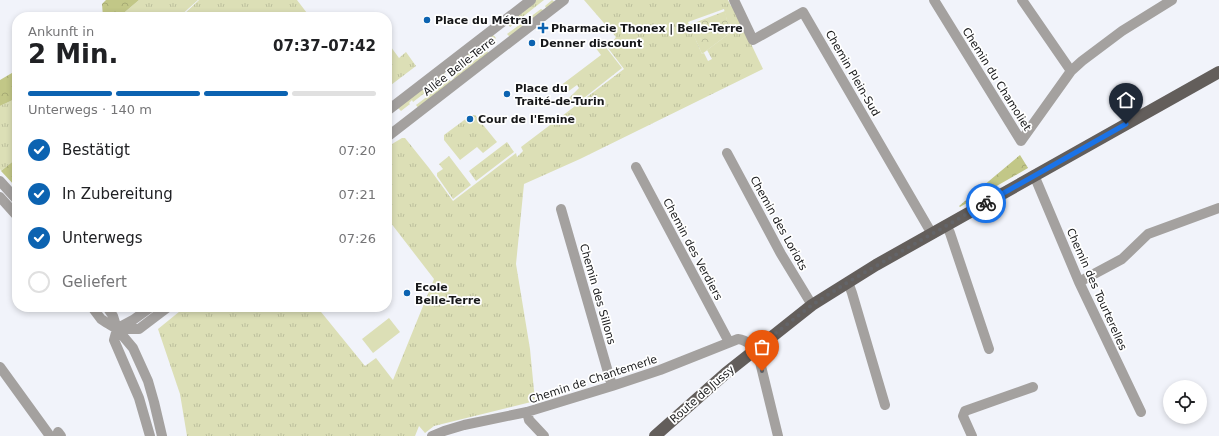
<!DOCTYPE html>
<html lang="de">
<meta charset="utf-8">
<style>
body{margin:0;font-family:"DejaVu Sans",sans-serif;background:#f2f2f2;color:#202124;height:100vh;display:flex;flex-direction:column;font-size:15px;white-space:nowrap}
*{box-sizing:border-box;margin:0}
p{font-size:13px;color:#757577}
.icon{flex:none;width:22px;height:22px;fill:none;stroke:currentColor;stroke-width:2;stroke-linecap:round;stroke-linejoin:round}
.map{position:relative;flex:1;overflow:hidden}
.details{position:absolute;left:12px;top:12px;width:380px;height:300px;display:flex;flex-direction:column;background:#fff;border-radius:16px;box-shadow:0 2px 6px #0003}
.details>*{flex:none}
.fabs{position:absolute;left:1163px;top:380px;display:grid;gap:8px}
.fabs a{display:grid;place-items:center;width:44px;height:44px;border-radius:50%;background:#fff;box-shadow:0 2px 6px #0003;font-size:20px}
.pin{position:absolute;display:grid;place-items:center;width:34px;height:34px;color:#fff;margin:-41px -17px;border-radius:50% 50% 50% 0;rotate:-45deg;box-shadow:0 0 4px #0007}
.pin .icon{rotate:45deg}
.courier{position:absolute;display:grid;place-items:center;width:40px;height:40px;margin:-20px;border:3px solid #1a73e8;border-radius:50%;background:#fff;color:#222;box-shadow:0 1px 5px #0007}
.summary em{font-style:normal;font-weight:600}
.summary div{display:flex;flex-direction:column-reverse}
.summary{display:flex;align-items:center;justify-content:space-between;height:68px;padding:0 16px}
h1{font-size:26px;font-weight:600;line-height:30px}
.bar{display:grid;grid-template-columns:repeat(4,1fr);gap:6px 4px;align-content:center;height:48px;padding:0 16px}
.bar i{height:5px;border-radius:3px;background:#e0e0e0}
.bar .current{background:#0c63b1}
.bar p{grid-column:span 4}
ol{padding:0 16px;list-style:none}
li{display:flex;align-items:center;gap:12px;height:44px}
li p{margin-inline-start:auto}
li .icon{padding:4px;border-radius:50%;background:#0c63b1;color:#fff;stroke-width:4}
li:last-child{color:#757577}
li i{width:22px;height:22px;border:2px solid #e0e0e0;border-radius:50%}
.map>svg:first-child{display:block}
</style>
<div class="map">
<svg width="1219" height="436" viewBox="0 0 1219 436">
<defs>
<pattern id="grass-tufts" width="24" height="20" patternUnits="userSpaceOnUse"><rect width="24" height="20" fill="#dcdfb6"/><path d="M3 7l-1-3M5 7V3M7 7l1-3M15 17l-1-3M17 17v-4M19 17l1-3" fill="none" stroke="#bcbf9c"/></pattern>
<pattern id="forest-crowns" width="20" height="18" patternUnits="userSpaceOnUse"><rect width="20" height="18" fill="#c2c787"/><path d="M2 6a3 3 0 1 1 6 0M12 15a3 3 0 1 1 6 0" fill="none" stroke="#a6aa74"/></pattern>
<pattern id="park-crowns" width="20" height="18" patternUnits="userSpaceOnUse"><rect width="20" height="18" fill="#dcdfb6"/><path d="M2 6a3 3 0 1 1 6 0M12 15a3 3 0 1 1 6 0" fill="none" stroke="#bcbf9c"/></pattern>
</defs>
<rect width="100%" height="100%" fill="#f1f3fa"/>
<path fill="url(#grass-tufts)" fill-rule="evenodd" d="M139,0h59l-19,17h-60z
M199,0h98l13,17h-129z
M536,0h8l-34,27 -3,-5z
M552,0l4,3 -45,35 -4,-4 34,-25 2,1 3,-2 -1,-2z
M584,0h144l3,6h2l30,63 -183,90 -56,25 -8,80 14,85 5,52 -101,25 -9,7 -6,-7 -4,10h-228l-7,-42 -22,-65 27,-22h132l48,59 11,-8 17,22 41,-101 -47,-61v-59l4,-3 -4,-9 15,-9h3l24,30 24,33 63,-48 1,4 6,-6 -2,-4 103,-78 -16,-21 8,-11zM724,9l6,24 -23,17 5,9 -4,2 -4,-8 -2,1 -14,-32z
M492,34l4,4 -46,35 -3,-4z
M601,41l21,27 -47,37 -6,-7 10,-10 -2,-3 -11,8 -6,-7 41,-31 -6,-8z
M391,47l8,11 7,-6 10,14 -29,22v-38z
M487,51l3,4 -71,54 -3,-4 33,-25 2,1 3,-3 -1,-1z
M443,72l4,4 -34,26 -1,-2 -3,3 1,1 -9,7 -4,-4z
M17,98v60l-16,13 -1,-2v-63z
M471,115h4l22,27 -14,11 -6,-6 -17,13 -16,-20v-5z
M507,142l7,10 -38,29 -7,-10z
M449,156l22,29 -18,14 -16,-23v-3l6,-4 -4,-5z"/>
<path fill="url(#forest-crowns)" d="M106,0h33l-20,17h-16l-1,-13z
M17,70v28l-17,8v-26z
M1020,155l8,13 -68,39 -1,-1z
M17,158v26l-2,2 -14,-15z"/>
<path fill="url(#park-crowns)" d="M725,11l5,22 -28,21 -13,-29z"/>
<path fill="#dcdfb6" d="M389,318l11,14 -27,21 -11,-14z"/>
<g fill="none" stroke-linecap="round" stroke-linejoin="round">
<path stroke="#a4a19f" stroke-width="10" d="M734,0l19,40 50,-28 129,222
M934,0l87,141 50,-70 11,-10 40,-30 50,-31
M1022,0l49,71
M387,111l144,-111
M387,137l177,-137
M727,153l54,101 31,51
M636,167l93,175
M1034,175l45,107 62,130
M0,181l17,19
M0,197l17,19
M561,209l51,177
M946,225l4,8 39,116
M848,282l4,11 33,112
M1079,282l43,-23 26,-25 71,-26
M92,307l9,12 6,4 10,6 16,19 15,33 6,21 8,34
M107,307l6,9 4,13 -3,11 25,58 11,38
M118,328l15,-8 18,-13
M117,329h22l29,-22
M0,367l50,69
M527,412l2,8 15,16
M58,432l3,4
M432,436l12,-5 20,-6 63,-13 85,-26 48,-16 78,-31c10,1 17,10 21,19l19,78
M972,436l-9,-20 2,-5 68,-24"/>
<path stroke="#635e5b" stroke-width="12" d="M655,436l71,-63 86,-68 64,-40 343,-193"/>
</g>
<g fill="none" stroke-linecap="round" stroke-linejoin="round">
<path stroke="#636468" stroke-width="4" stroke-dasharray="0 7.2" d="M762,371l-3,-13 -5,-8 58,-45 36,-23 138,-79"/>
<path stroke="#1a73e8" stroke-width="5" d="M986,203l140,-79"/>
</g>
<g fill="#0c63b1" stroke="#fff" stroke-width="1.5">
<circle cx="427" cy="20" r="4"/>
<path d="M541 22h4v4h4v4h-4v4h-4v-4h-4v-4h4z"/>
<circle cx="532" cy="43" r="4"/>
<circle cx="507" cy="94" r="4"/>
<circle cx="470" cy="119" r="4"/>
<circle cx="407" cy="293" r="4"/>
</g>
<g text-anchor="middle" stroke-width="3.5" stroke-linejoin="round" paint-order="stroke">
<g font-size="11" font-weight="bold" fill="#161719" stroke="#fff" text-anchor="start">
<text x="435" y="24">Place du Métral</text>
<text x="551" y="32">Pharmacie Thonex | Belle-Terre</text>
<text x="540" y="47">Denner discount</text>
<text x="515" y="92">Place du<tspan x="515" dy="13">Traité-de-Turin</tspan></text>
<text x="478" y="123">Cour de l'Emine</text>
<text x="415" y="291">Ecole<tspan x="415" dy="13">Belle-Terre</tspan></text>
</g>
<g font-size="11" fill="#161719" stroke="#fff">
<text transform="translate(459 66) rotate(-38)" y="4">Allée Belle-Terre</text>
<text transform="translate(853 73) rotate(60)" y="4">Chemin Plein-Sud</text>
<text transform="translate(997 79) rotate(58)" y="4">Chemin du Chamoliet</text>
<text transform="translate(779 223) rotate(61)" y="4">Chemin des Loriots</text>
<text transform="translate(693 249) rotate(62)" y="4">Chemin des Verdiers</text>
<text transform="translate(1097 289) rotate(66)" y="4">Chemin des Tourterelles</text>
<text transform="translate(598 294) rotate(74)" y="4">Chemin des Sillons</text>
<text transform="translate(593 379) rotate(-18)" y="4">Chemin de Chantemerle</text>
<text transform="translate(702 394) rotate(-41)" y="4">Route de Jussy</text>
</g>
</g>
</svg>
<div class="fabs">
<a><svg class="icon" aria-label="locate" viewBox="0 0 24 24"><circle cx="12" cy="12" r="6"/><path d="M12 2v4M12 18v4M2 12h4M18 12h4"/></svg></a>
</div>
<div class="pin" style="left:762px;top:371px;background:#ea580c"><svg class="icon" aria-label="bag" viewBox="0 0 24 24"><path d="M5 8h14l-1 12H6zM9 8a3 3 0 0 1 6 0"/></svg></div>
<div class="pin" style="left:1126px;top:124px;background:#1f2937"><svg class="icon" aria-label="home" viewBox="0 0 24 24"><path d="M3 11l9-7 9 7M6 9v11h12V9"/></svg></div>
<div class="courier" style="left:986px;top:203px"><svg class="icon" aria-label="bike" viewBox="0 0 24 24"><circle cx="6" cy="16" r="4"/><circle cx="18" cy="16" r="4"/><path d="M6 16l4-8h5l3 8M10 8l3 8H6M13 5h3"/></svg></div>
<section class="details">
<div class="summary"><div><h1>2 Min.</h1><p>Ankunft in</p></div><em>07:37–07:42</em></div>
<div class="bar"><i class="current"></i><i class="current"></i><i class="current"></i><i></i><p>Unterwegs · 140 m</p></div>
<ol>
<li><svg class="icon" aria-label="check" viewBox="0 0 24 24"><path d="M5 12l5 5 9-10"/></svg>Bestätigt<p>07:20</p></li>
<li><svg class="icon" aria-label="check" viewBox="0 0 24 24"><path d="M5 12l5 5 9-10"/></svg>In Zubereitung<p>07:21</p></li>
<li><svg class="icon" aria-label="check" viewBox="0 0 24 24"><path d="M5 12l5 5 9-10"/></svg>Unterwegs<p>07:26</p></li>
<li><i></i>Geliefert</li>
</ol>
</section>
</div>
